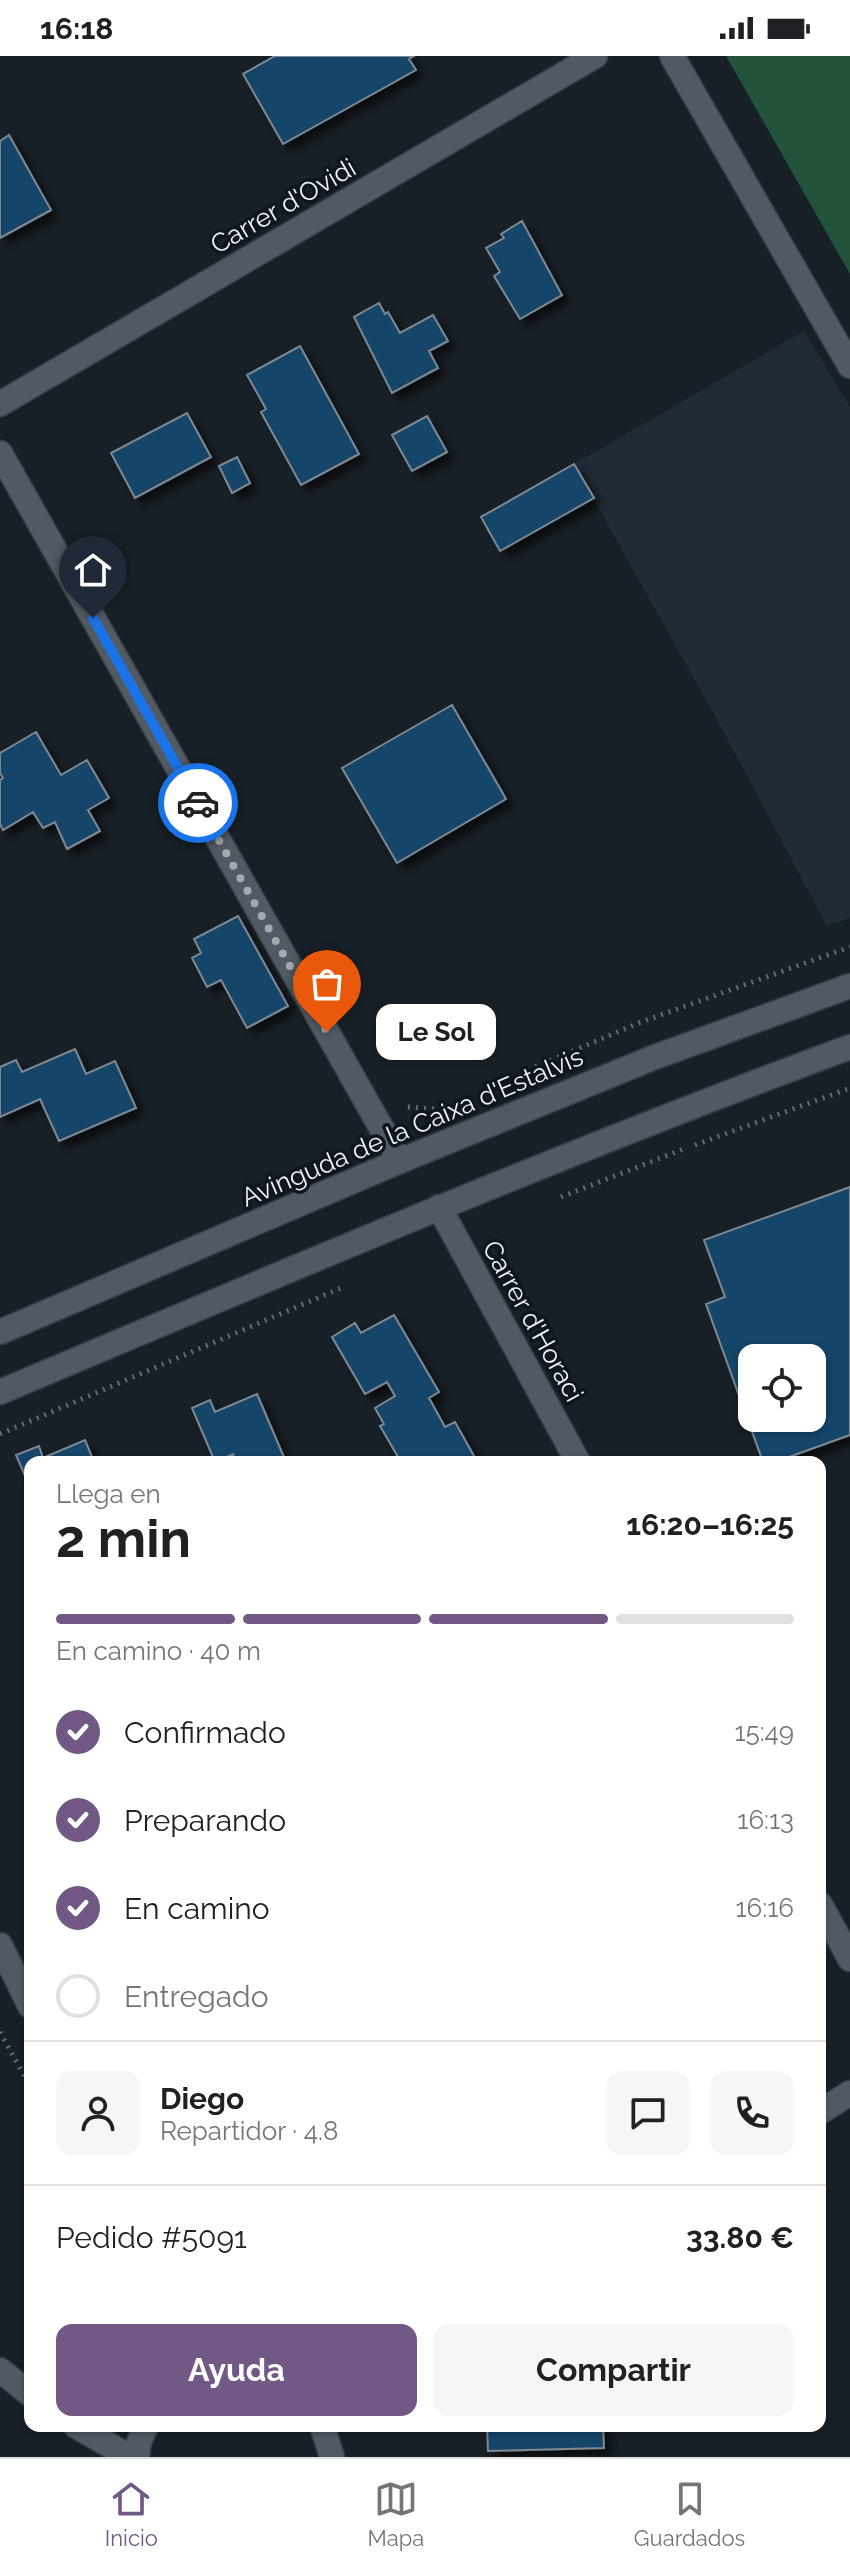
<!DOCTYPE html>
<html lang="es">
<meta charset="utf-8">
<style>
body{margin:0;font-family:Raleway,sans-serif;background:#f6f6f6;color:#202124;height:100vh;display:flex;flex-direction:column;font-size:30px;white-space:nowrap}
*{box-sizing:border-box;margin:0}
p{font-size:26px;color:#757577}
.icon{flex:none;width:44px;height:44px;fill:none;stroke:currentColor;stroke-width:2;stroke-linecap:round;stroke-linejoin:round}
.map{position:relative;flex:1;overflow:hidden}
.details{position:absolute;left:24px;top:1400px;width:802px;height:976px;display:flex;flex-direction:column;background:#fff;border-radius:16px;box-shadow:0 2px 6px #0004}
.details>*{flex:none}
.tools{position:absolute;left:738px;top:1288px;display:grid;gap:16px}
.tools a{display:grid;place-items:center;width:88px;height:88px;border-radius:16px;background:#fff;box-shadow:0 2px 6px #0004;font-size:40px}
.pin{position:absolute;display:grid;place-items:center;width:68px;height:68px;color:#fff;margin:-82px -34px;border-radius:50% 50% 50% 0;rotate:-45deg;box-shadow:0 0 8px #0007}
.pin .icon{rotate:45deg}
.courier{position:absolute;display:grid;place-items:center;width:80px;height:80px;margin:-40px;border:6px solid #1a73e8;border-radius:50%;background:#fff;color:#222;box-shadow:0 2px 10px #0007}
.bubble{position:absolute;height:56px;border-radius:16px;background:#fff;box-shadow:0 2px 6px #0004;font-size:26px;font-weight:700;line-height:56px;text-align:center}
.head em{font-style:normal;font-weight:700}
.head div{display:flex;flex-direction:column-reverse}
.head{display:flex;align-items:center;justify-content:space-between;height:136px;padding:0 32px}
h1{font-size:52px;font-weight:700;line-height:60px}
.bar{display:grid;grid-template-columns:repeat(4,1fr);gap:12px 8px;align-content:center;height:96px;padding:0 32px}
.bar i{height:10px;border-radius:6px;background:#e0e0e0}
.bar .active{background:#715885}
.bar p{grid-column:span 4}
.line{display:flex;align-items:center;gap:20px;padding:0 32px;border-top:2px solid #e0e0e0}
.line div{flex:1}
.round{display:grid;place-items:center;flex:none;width:84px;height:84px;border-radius:16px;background:#f6f6f6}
ol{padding:0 32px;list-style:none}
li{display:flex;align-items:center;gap:24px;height:88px}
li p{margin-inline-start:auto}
li .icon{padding:8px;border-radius:50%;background:#715885;color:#fff;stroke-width:4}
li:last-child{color:#757577}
li i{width:44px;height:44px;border:4px solid #e0e0e0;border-radius:50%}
.primary-button{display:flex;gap:16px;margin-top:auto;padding:16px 32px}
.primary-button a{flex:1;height:92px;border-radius:16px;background:#715885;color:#fff;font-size:32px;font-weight:700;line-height:92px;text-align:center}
.primary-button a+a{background:#f6f6f6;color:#202124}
.status{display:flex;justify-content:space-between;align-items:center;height:56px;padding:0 40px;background:#fff;direction:ltr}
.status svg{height:22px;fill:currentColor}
.dock{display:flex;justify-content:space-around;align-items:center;height:112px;border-top:2px solid #e0e0e0;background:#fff;font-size:22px;color:#757577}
.dock a{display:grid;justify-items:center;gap:4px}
.dock .active{color:#715885}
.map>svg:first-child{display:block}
</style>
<div class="status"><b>16:18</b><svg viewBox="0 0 49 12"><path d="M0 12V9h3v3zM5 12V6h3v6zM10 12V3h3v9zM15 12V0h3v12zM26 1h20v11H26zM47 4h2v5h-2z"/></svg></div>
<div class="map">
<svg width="850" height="2401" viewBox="0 0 850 2401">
<defs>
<filter id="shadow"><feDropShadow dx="7" dy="7" stdDeviation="4" flood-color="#0009"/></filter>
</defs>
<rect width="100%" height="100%" fill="#182027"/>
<path fill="#1f2b37" d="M804,275l46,76v511l-23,8 -107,-201 -146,-261z"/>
<path fill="#21523a" d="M726,0h124v218z"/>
<path fill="#16446b" stroke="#7e8891" stroke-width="2" fill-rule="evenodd" filter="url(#shadow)" d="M275,0h139l-5,3 7,11 -133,74 -40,-70z
M9,79l42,75 -51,28v-97z
M522,165l40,74 -42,24 -26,-43 6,-4 -14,-24 18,-10 -3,-4z
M379,247l6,11 3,-2 12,21 33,-18 15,26 -19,10 9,17 -46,25 -38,-76z
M300,290l59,108 -58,31 -40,-73 5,-3 -19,-34z
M187,357l24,44 -76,41 -24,-45z
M427,360l20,36 -35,19 -20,-36z
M237,401l13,26 -18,10 -13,-27z
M574,408l20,34 -94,53 -19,-34z
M452,649l54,94 -109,64 -55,-95z
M36,676l25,43 26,-15 22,38 -21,12 12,21 -33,18 -12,-27 -12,6 -10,-16 -30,18 -3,-6v-44l3,-2 -3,-5v-20z
M238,860l50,90 -41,22 -26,-48 -14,7 -15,-29 9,-5 -7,-14z
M75,993l11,25 29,-13 21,47 -77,33 -19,-42 -40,18v-50l16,-7 6,12z
M850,1131v248l-75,27h-12l-57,-158 19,-7 -21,-57zM752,1302h60v60h-60z
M394,1259l45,77 -10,6 16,29 10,-5 19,34 -10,6h-63l-21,-36 4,-2 -9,-16 20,-12 -8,-14 -22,12 -33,-57 23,-14 6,10z
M257,1338l29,68h-50l-3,-8 -18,8 -23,-54 18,-8 5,12z
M85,1384l9,22h-64v25l-14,-32 23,-9 4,12z
M487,2370h116l1,22 -116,3z"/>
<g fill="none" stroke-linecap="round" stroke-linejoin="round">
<g stroke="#373c43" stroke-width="27">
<path id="street" d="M672,0l178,310
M0,348l595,-348
M0,397l400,708
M439,1151l139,255
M820,1848l30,55
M820,2056l30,-19"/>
</g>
<g stroke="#373c43" stroke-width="27">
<path id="secondary" d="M0,1276l400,-171 255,-104 195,-71
M0,1336c282,-119 563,-239 850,-345
M0,1889l30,61
M0,2314l30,24
M76,2370l54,31
M322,2370l10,31
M137,2401l2,-15 7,-16"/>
</g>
<path stroke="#636a70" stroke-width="5" stroke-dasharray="2 6" stroke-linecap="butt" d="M528,1014l113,-48 209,-75
M408,1051l26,2
M695,1089l155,-57
M561,1141l125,-49
M0,1378l341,-146
M0,1976l30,54"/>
<use href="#street" stroke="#515a62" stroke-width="24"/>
<use href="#secondary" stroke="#515a62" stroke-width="24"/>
</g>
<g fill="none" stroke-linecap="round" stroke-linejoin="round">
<path stroke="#a3a9af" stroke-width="8" stroke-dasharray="0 14.4" d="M198,747l129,229"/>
<path stroke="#1a73e8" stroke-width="10" d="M93,562l105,185"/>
</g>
<g text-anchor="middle" stroke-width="7" stroke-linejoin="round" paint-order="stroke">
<g font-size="26" fill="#eef3f8" stroke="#0f161d">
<text transform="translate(283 150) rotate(-30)" y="9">Carrer d'Ovidi</text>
<text transform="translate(412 1071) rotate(-23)" y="9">Avinguda de la Caixa d'Estalvis</text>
<text transform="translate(533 1265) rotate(61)" y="9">Carrer d'Horaci</text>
</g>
</g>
</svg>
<div class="tools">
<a><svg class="icon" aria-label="locate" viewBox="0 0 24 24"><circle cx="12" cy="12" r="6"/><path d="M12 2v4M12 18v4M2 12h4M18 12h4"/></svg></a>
</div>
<div class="pin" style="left:327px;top:976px;background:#ea580c"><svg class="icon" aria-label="bag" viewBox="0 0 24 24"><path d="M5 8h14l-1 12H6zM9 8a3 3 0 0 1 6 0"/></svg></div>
<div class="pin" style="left:93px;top:562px;background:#1f2937"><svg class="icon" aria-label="home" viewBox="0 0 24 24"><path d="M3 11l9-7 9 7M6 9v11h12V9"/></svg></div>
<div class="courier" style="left:198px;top:747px"><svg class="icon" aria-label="car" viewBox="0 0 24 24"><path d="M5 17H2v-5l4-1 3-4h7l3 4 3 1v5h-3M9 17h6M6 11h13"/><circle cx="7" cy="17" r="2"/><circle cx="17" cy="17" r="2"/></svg></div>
<div class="bubble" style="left:376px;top:948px;width:120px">Le Sol</div>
<section class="details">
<div class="head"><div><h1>2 min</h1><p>Llega en</p></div><em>16:20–16:25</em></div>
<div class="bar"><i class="active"></i><i class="active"></i><i class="active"></i><i></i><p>En camino · 40 m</p></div>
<ol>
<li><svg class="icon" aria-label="check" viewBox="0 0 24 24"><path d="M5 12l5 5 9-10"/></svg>Confirmado<p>15:49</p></li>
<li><svg class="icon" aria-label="check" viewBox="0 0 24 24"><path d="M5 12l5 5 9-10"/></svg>Preparando<p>16:13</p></li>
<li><svg class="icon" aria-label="check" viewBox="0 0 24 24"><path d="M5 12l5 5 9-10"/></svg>En camino<p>16:16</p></li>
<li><i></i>Entregado</li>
</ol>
<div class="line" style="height:144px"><a class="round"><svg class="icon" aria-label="person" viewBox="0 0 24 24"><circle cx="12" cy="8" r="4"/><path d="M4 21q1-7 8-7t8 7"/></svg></a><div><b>Diego</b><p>Repartidor · 4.8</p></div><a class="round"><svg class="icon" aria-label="chat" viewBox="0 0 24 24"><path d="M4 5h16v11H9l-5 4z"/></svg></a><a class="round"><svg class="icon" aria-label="phone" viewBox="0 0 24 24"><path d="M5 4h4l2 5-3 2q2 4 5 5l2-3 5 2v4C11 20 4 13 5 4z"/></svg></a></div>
<div class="line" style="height:104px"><div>Pedido #5091</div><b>33.80 €</b></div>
<div class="primary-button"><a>Ayuda</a><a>Compartir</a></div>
</section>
</div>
<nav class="dock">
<a class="active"><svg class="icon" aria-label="home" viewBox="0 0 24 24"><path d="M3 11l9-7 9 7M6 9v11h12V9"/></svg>Inicio</a>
<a><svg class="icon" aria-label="map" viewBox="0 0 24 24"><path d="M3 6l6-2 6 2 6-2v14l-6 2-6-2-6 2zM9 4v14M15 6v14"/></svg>Mapa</a>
<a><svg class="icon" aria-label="saved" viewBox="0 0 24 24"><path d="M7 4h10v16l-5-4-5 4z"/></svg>Guardados</a>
</nav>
